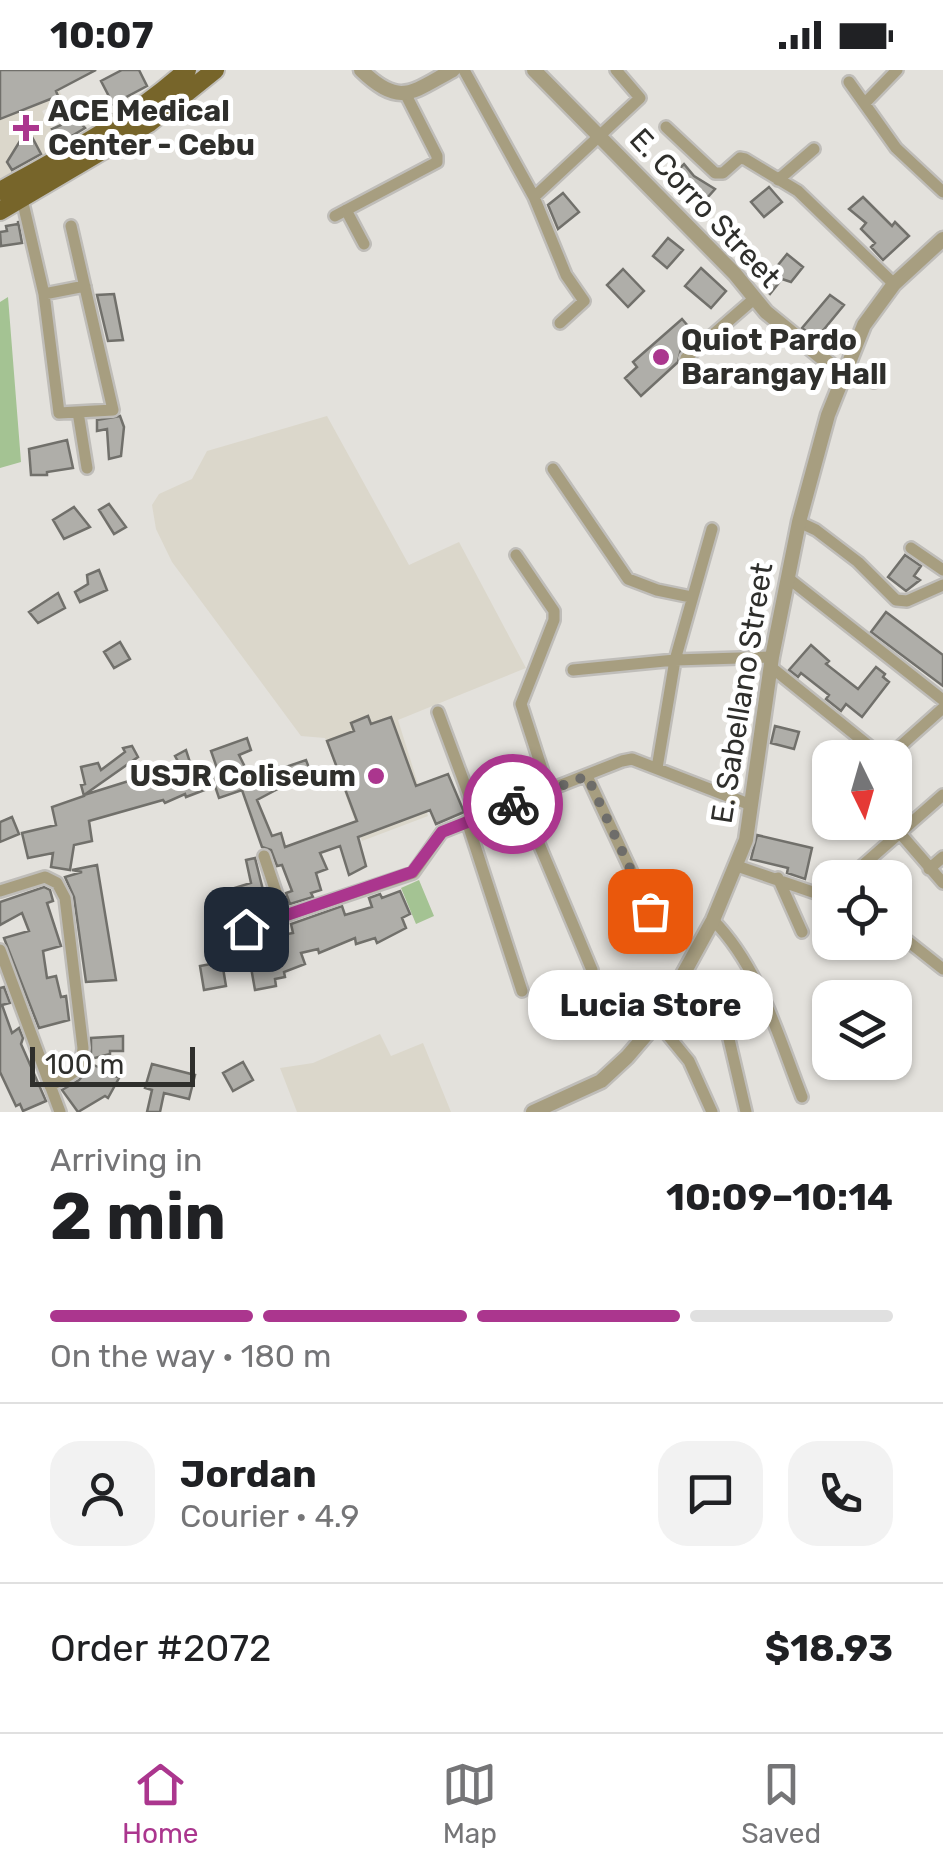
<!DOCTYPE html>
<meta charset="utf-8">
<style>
body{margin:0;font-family:Rubik,sans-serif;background:#f2f2f2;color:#202124;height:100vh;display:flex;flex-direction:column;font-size:38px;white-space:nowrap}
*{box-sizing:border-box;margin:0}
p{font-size:32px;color:#757577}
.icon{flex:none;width:55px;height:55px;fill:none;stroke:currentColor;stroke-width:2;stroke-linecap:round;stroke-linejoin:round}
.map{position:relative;height:1042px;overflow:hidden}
.drawer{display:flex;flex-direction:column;background:#fff;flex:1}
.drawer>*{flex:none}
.needle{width:65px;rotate:175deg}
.tools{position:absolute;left:812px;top:670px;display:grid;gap:20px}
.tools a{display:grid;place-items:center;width:100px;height:100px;border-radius:20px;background:#fff;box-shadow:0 2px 8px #0004;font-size:50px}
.scale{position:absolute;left:30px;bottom:25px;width:165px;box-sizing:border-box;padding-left:10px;border:5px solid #2f2f2c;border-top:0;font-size:28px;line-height:35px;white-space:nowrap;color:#2f2f2c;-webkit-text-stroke:8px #fff;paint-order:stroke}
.pin{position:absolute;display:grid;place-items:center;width:85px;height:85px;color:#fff;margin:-42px;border-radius:20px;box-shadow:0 5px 15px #0006}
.courier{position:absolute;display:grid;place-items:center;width:100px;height:100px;margin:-50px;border:8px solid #ab368e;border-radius:50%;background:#fff;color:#222;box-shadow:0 2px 12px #0007}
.bubble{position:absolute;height:70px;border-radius:30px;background:#fff;box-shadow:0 2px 8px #0004;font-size:32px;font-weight:700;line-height:70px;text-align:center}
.overview em{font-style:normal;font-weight:700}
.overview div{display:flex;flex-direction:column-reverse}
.overview{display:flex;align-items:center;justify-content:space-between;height:170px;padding:0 50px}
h1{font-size:65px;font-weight:700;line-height:75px}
.bar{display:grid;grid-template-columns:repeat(4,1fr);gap:15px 10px;align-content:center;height:120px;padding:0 50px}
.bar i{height:12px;border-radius:8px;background:#e0e0e0}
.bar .current{background:#ab368e}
.bar p{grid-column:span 4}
.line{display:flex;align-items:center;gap:25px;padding:0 50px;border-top:2px solid #e0e0e0}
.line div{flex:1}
.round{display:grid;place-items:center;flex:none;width:105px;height:105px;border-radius:30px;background:#f2f2f2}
.status{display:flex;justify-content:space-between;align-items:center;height:70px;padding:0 50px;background:#fff;direction:ltr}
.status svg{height:28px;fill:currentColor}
.tabs{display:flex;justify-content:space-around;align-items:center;height:140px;border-top:2px solid #e0e0e0;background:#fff;font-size:28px;color:#757577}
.tabs a{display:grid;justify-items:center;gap:5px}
.tabs .current{color:#ab368e}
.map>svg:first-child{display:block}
</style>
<div class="status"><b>10:07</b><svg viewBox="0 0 49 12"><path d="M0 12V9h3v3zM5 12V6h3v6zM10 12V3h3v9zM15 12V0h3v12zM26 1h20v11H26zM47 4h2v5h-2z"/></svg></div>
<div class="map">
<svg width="943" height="1042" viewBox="0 0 943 1042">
<rect width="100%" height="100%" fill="#e3e1dc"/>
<path fill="#dbd7cb" d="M0,0h50l14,31 -22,10 19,35 -61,35z
M327,346l82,149 50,-23 67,126 -128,52 30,96 -66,25 -37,-103 -24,-2 -129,-174 -16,-33 -4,-24 7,-11 33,-15 15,-28z
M380,964l11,22 32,-13 28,69h-154l-17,-44 33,-5z"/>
<path fill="#a4c393" d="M8,227l13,165 -21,6v-166z
M419,810l15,36 -18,8 -15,-36z"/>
<path fill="#afaea9" stroke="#71706b" stroke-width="2.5" d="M0,0h96l-40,21 2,5 -58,23z
M122,0h17l8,16 -34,18 -12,-23z
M76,48l9,10 -25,15 -8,-14z
M31,65l10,19 -29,16 -5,-8 13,-21z
M684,94l10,12 21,13 -16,18 -31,-27z
M769,117l13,15 -18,15 -13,-15z
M563,123l16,19 -21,17 -10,-24z
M863,127l29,29 3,-4 14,14 -26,24 -12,-13 4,-4 -14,-14 5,-6 -17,-14z
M18,151l4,22 -21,3 -1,-14 7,-1 -1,-5 12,-2z
M668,168l15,12 -16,18 -14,-12z
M787,184l16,13 -12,15 -9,-3 -12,15 -9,-8z
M701,198l25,23 -15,17 -26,-22z
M623,199l21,22 -16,16 -21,-22z
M114,224l9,46 -15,1 -11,-46z
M830,225l14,10 -28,34 -14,-11z
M682,249l13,15 -13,11 -4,17 -37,34 -16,-18 12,-11 -4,-5z
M120,346l4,11 -3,29 -12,3 -2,-30 -10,2v-11z
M67,370l6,28 -26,4v3h-16l-2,-26z
M109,434l17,23 -12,7 -15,-24z
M74,437l16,20 -26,12 -11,-19z
M905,485l16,11 -7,10 6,4 -14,11 -18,-14z
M99,500l8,20 -27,12 -5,-10 13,-8 -1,-9z
M58,523l7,15 -27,15 -9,-11z
M886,542l57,43v31l-72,-54z
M120,572l10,17 -16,9 -10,-16z
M811,575l18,16 -3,3 32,25 18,-22 9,7 -2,3 6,5 -27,35 -16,-13 -5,7 -15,-12 3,-4 -28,-22 -3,4 -9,-7z
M368,646l3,8 20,-7 25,69 32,-12 16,38 -28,12 -6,-14 -72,27 8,29 -17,9 -9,-29 -20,7 7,16 -11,4 5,17 -10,3 2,4 -23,7 -4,-11 6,-2 -10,-26 -5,1 -6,-16 -9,-3 -20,-57 -23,8 -4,-12 -29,11 -1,-3 -20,9 -2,-3 -74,21 3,20 -18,4 -4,25 -19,-3 2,-14 -25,5 -6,-25 34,-8 -4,-18 32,-11 -3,-11 4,-1 -4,-17 17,-4 3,7 24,-18 -2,-4 9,-2 6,11 -54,38 96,-30 -5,-9 11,-6 10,31 22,-10 -7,-20 36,-13 4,12 -12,5 13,26 27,-14 1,2 26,-9 6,16 -21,6 -34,18 15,36 9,-3 4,14 72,-26 -30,-80 27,-10 -3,-8z
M775,656l24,6 -5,17 -23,-6z
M12,747l7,17 -19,8v-20z
M757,765l55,13 -7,31 -18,-6 1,-5 -37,-9z
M255,788l10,40 -29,8 -5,-17 20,-6 -5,-23z
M97,795l19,115 -30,2 -12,-85 -9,-20 17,-5 -10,-2z
M44,817l6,3 3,11 -6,2 14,43 -18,5 4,27 9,-2 5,21 5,-1 3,24 -30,8 -35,-90 25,-7 -7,-18 -22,12v-23z
M400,821l10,23 -8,4 4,10 -29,15 -2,-5 -19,6 -1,-6 -36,15 -1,-4 -17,4 4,11 -21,8 1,5 -10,2 1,7 -21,4 -6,-34 -3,1 -6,-20 19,-3 1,5 33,-6 -2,-9 51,-18 3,9 27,-8 -3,-9 11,-4 2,4z
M222,892l4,24 -22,4 -4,-24z
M4,917l6,16 -8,2 10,28 7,-5 4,10 -2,6 25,57 -23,10 -3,-7 -4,2 -16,-34v-84z
M123,966v15h-13v3l-19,5v-21z
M243,992l10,18 -20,11 -10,-18z
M92,994l27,14 -11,20 -3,-2 -27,16 -16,-22 17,-10z
M152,994l43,11 -6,24 -25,-6 -4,19h-13l5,-22 -7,-2z"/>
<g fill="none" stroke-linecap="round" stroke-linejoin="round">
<g stroke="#bfbdb9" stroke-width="16">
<path id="minor" d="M464,0l70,127 32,78 18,26 -24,22
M849,12l47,66 47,44
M866,32l31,-32
M666,57l49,46h8l17,-15 5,1 53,32 96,93
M778,110l36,-31
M534,127l106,-99 -24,-28
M22,129l22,95 15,119 54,-3 -42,-184
M346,140l18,34
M335,146l102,-54v-6l-31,-61
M44,224l41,-8
M686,288l69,-60
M845,301l29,11
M78,342l9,56
M553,399l75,110 29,11 34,7
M799,452l17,8 42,32 38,38 11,1 36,-16
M911,478l32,22
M516,485l38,56v9l-33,84 28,87
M788,508l155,122
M771,597l113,91
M573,600l102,-10 97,-3
M438,642l39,105
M887,688l56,-50
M657,698l18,-108 37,-131
M587,706l63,135
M521,731l71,169
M821,745l9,-8
M467,751l55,170
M899,762l44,51
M264,786l20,60
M737,796l93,32
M929,799l14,-12
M778,808l24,54
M854,808l8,-12 81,-71
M0,821l45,-14 12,6 8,15 18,150c-2,26 -12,26 -33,38
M713,850c47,48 65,116 89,177
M245,859l168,-56 29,-41 180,-71 10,-2 119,46
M895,861l48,38
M0,880l60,162
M681,912l30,19 14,21 21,90
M657,952l32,39 23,51"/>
</g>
<g stroke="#bfbdb9" stroke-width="19">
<path id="tertiary" d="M361,0c39,38 51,22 92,0
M534,0l201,204 31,38 77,63
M533,1042l68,-31 26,-24 30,-35 56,-102 33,-80 26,-183 27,-135 29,-107 36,-90 30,-41 49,-45"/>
</g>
<g stroke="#bfbdb9" stroke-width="22">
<path id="primary" d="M0,121c65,-36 132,-71 187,-121
M0,141l149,-88 66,-53"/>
</g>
<use href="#minor" stroke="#a79e80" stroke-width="11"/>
<use href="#tertiary" stroke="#a79e80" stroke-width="14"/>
<use href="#primary" stroke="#77652a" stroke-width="18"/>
</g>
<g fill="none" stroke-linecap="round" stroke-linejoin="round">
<path stroke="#6e6d6a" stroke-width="10" stroke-dasharray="0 18" d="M513,734l74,-28 63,135"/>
<path stroke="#ab368e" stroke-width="12" d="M246,859l166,-57 30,-40 71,-28"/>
</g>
<g fill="#ab368e" stroke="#fff" stroke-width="4">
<path d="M21 43h10v10h10v10h-10v10h-10v-10h-10v-10h10z"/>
<circle cx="661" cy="287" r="10"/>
<circle cx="376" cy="706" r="10"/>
</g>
<g text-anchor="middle" stroke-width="10" stroke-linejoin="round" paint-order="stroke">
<g font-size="30" font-weight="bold" fill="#2f2f2c" stroke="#fff" text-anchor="start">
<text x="48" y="51">ACE Medical<tspan x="48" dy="34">Center - Cebu</tspan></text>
<text x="681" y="280">Quiot Pardo<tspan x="681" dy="34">Barangay Hall</tspan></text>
<text x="356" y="716" text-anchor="end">USJR Coliseum</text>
</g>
<g font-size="30" fill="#2f2f2c" stroke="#fff">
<text transform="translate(705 138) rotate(47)" y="10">E. Corro Street</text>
<text transform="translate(742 623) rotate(-81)" y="10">E. Sabellano Street</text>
</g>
</g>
</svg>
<div class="tools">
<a><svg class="needle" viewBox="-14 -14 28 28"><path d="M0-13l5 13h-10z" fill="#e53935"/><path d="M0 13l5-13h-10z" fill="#757577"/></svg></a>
<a><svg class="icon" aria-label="locate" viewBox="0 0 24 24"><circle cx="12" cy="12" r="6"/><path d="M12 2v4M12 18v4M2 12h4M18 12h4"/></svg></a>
<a><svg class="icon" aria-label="layers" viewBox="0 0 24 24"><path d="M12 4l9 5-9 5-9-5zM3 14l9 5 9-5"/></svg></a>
</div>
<div class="scale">100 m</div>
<div class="pin" style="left:650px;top:841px;background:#ea580c"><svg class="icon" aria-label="bag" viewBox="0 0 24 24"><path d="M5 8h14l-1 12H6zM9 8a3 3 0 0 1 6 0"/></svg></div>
<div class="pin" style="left:246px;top:859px;background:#1f2937"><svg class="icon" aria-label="home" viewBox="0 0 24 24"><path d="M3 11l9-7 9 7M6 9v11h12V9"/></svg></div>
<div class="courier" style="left:513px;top:734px"><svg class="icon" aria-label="bike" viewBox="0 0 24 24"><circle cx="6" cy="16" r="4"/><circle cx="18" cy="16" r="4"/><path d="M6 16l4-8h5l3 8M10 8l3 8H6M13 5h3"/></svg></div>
<div class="bubble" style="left:528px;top:900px;width:245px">Lucia Store</div>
</div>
<section class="drawer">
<div class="overview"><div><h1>2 min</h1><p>Arriving in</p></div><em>10:09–10:14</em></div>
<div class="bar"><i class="current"></i><i class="current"></i><i class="current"></i><i></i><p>On the way · 180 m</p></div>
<div class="line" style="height:180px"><a class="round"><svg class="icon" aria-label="person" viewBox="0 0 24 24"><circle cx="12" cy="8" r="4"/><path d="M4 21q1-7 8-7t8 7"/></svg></a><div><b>Jordan</b><p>Courier · 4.9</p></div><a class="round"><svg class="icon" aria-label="chat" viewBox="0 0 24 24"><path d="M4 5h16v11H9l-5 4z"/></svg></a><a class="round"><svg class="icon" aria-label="phone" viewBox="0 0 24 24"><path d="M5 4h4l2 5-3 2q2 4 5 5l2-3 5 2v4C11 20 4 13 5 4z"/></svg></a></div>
<div class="line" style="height:130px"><div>Order #2072</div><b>$18.93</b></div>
</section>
<nav class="tabs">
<a class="current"><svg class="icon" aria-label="home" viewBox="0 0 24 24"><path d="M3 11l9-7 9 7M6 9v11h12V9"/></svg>Home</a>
<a><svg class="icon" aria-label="map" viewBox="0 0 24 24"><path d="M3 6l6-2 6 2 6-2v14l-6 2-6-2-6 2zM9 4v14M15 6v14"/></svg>Map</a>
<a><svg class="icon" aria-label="saved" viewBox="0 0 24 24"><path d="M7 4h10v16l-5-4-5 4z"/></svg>Saved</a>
</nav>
